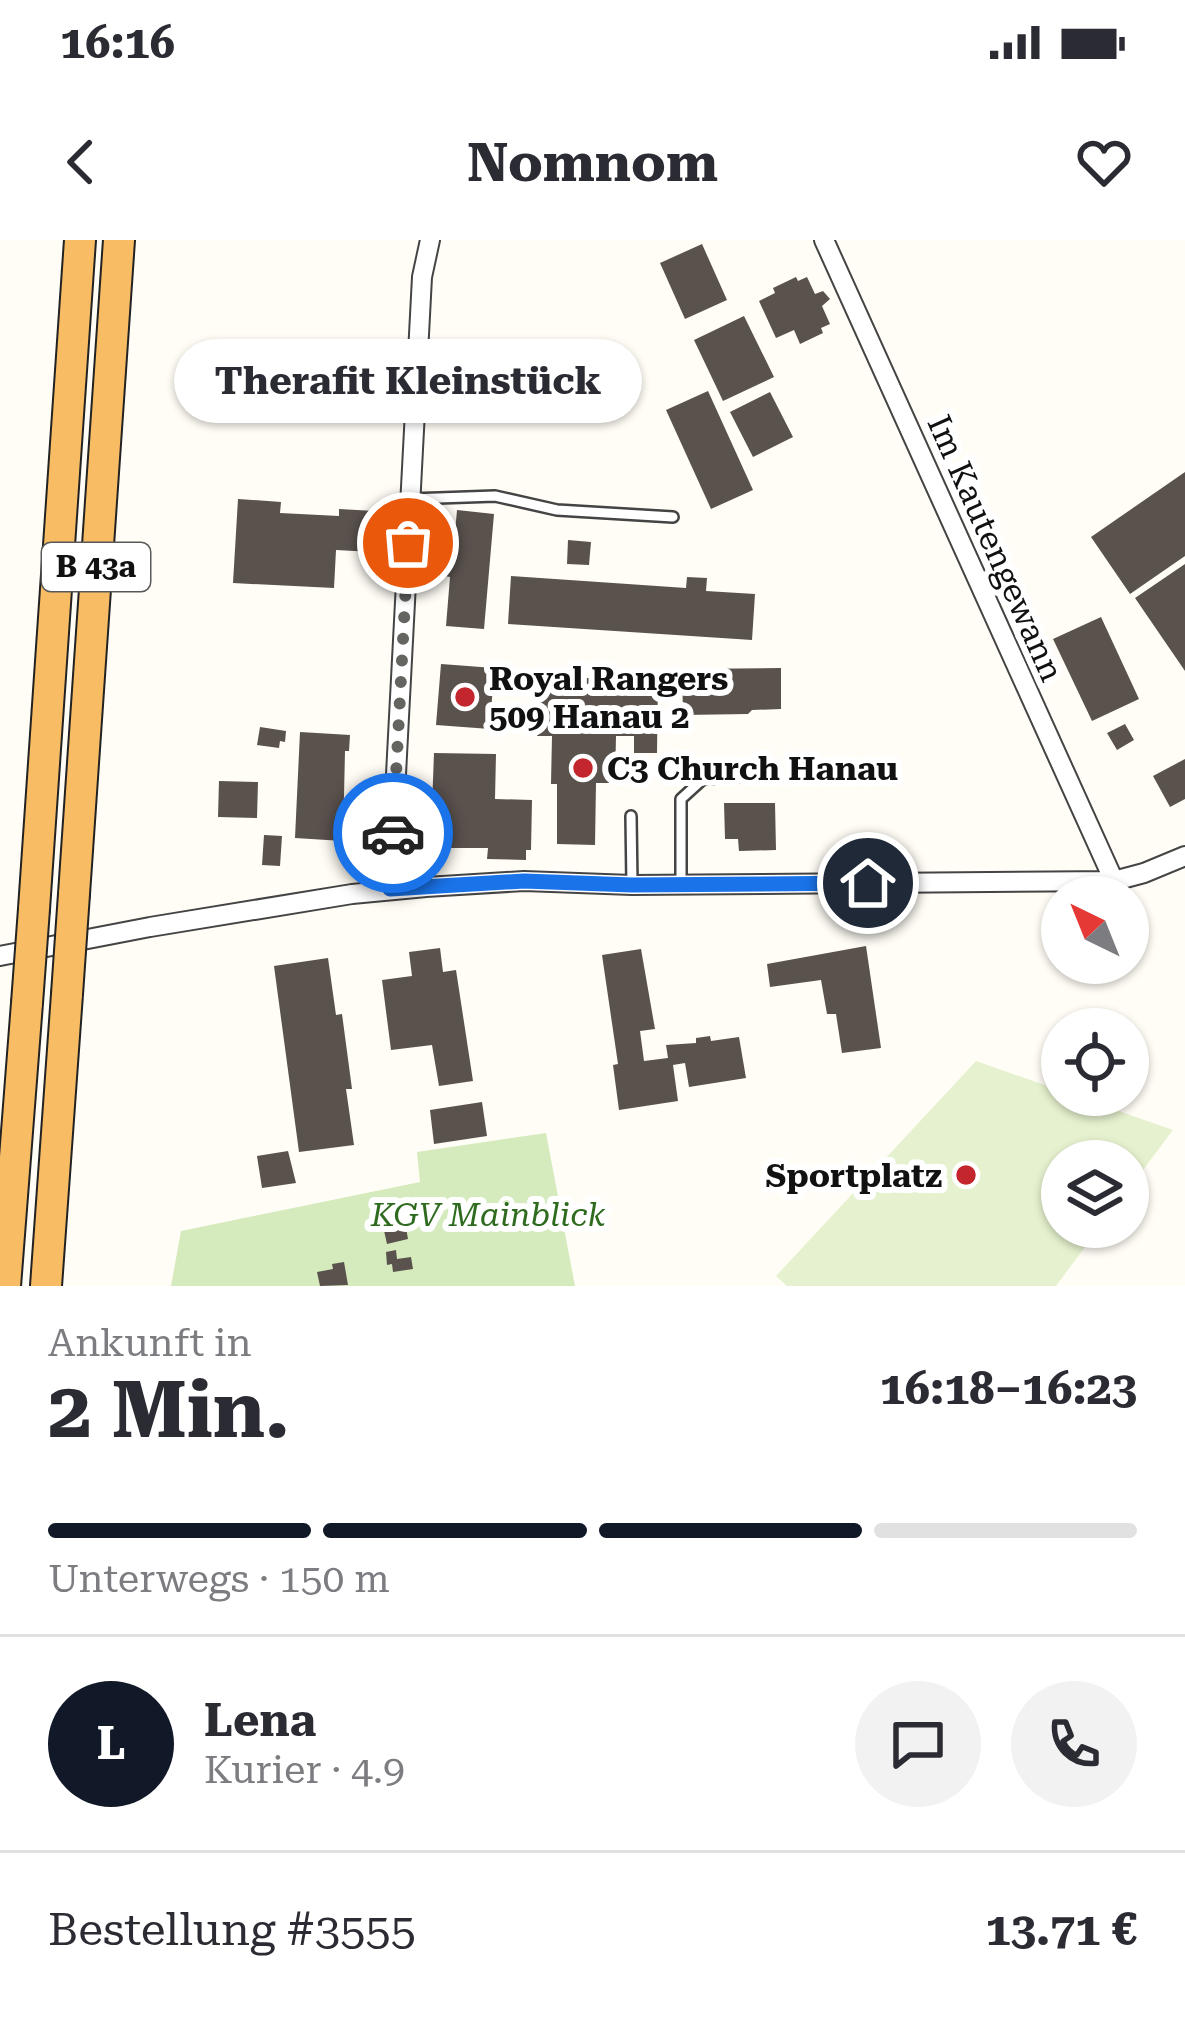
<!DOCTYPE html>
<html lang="de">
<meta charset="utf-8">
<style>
body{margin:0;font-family:"Roboto Serif",serif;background:#f2f2f3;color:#2b2b33;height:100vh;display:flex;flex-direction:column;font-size:45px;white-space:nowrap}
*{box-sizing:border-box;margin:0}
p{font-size:39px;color:#7c7c81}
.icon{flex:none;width:66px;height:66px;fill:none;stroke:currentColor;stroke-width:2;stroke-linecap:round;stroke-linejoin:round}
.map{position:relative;height:1046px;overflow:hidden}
.sheet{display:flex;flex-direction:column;background:#fff;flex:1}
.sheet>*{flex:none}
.needle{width:78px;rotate:317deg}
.fabs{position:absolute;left:1041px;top:636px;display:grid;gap:24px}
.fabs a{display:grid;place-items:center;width:108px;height:108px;border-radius:50%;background:#fff;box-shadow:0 3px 9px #0004;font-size:60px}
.pin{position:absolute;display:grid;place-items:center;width:102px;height:102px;color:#fff;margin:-51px;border:6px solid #fff;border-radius:50%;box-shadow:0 3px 12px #0007}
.courier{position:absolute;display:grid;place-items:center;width:120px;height:120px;margin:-60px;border:9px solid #1a73e8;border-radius:50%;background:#fff;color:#222;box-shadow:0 3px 15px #0007}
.bubble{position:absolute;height:84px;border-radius:42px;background:#fff;box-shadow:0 3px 9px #0004;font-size:39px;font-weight:700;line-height:84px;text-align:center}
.overview em{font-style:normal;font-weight:700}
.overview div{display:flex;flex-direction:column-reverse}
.overview{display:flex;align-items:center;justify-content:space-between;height:204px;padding:0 48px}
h1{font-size:78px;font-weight:700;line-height:90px}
.bar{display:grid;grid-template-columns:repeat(4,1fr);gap:18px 12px;align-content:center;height:144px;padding:0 48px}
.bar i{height:15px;border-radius:9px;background:#e1e1e2}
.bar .selected{background:#111827}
.bar p{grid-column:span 4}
.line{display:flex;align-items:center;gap:30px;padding:0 48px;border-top:3px solid #e1e1e2}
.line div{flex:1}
.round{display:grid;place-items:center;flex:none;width:126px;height:126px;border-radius:63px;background:#f2f2f3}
.status{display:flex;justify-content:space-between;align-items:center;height:84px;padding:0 60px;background:#fff;direction:ltr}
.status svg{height:33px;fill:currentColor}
header{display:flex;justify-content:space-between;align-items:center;height:156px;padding:0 48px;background:#fff;font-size:54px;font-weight:700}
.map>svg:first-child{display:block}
</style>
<div class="status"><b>16:16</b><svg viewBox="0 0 49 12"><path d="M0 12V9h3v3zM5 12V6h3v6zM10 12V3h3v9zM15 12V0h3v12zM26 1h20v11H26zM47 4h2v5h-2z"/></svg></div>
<header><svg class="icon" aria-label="back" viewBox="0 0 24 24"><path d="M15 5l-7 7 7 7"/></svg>Nomnom<svg class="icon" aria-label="heart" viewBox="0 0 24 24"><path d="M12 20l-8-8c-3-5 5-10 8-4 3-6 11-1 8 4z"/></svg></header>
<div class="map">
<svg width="1185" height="1046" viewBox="0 0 1185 1046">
<rect width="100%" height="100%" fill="#fffdf5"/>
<path fill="#d5ebbd" d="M546,893l29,153h-404l10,-55 239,-49 -3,-30z"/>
<path fill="#e6f2cf" d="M976,821l86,30v4h11l100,35 -45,60v-29h-66v66h38l-44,59h-269l-11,-10z"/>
<path fill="#5a524d" d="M702,4l25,56 -42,19 -25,-56z
M796,37l2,4 9,-4 8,17 8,-3 7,8 -8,7 8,18 -9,4 2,5 -23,11 -6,-14 -18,8 -17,-37 16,-8 -2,-5z
M744,76l30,61 -51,24 -29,-61z
M708,151l45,99 -42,19 -45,-99z
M770,152l23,45 -40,20 -23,-45z
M1185,232v84l-55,38 -39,-57z
M238,259l43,3 -1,11 59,3v-7l36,2 -2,41 -37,-2 -2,38 -101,-5z
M457,270l37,4 -10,115 -38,-3 4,-49 -5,-1 1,-10h6z
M568,300l23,2 -2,23 -22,-1z
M1185,324v107l-50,-73z
M511,336l175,12 1,-11 20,1 -1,13 49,3 -3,46 -244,-16z
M1101,377l38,82 -47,22 -39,-82z
M441,424l53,4 -4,61 -54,-4z
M781,428v41l-29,1 -4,4 -65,1 -1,-46z
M538,438h120l-1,75h-23v-17h-18l-1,47h-19l-1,62 -38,-1v-60h-6l1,-48h-15z
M1125,484l9,16 -17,10 -10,-17z
M260,487l26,4 -1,11 -5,-1 -1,7 -22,-3z
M300,492l50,3 -1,16h-4l-2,90 -48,-3z
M434,513l62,1 -1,45 37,1 -1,50h-5v10l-39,-1 1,-11h-41l-16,-15z
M1185,519v40l-15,8 -17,-31z
M219,541l39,1 -1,36 -39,-1z
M724,563h51l1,47 -37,1 -1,-12h-13z
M264,595l18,1 -2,30 -18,-1z
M866,706l15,102 -39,5 -6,-39h-9l-6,-34 -51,7 -3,-23z
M440,708l3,24 13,-2 17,111 -34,5 -7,-41 -41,5 -9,-70 30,-4 -3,-24z
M641,709l14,80 -15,2 4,30 24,-3 -2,-13 30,-2v-5l14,-2 1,5 28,-4 7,41 -57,9 -4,-24 -12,2 5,36 -59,9 -6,-45 5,-1 -16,-109z
M328,718l8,57 6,-1 10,75h-6l8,56 -55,7 -25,-186z
M482,862l5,34 -53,8 -4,-34z
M288,911l8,32 -34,5 -5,-32z
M405,982l3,17 -21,5 -4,-18z
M396,1010l1,9 14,-2 2,12 -20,3 -1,-8 -5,1 -1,-13z
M344,1022l4,23 -28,1 -3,-14 16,-3 -1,-5z"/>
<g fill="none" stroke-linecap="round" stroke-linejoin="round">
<g stroke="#444" stroke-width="14">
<path id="service" d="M410,259l85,-3 62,14 116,7
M631,576l1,69
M681,644v-85l22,-20 33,-1"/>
</g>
<g stroke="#444" stroke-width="22">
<path id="minor" d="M824,0l290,641
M390,649l32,-612 8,-37
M0,716l150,-29 202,-33 74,-7 98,-6 108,4 482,-4 30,-8 41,-17"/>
</g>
<g stroke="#222" stroke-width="34">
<path id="trunk" d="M74,654l45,-654
M34,669l46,-669
M5,1046l22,-283
M46,1046l21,-292"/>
</g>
<use href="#service" stroke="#fff" stroke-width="9"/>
<use href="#minor" stroke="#fff" stroke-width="18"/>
<use href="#trunk" stroke="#f7bc64" stroke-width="30"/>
<g stroke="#222" stroke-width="34" stroke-linecap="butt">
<path id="trunk-bridge" d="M67,754l7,-100
M27,763l7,-94"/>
</g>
<use href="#trunk-bridge" stroke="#f7bc64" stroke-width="30"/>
</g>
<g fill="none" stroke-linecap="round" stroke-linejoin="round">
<path stroke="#646461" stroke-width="12" stroke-dasharray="0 21.6" d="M393,593l15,-290"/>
<path stroke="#1a73e8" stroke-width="15" d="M393,593l-3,56 134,-8 108,4 236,-2"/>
</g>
<g fill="#c4262e" stroke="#fff" stroke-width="4.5">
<circle cx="465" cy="457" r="12"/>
<circle cx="583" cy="528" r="12"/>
<circle cx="966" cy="935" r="12"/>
</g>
<g text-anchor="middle" stroke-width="12" stroke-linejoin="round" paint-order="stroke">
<rect fill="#fff" stroke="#585858" stroke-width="3" x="42" y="303" width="108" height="48" rx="9"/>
<g font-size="30" font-weight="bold" fill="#111">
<text x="96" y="337">B 43a</text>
</g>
<g font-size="33" fill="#111" stroke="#fff">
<text transform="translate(996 308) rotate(66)" y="12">Im Kautengewann</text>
</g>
<g font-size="33" font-weight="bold" fill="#111" stroke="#fff" text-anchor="start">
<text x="489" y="450">Royal Rangers<tspan x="489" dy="38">509 Hanau 2</tspan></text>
<text x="607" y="540">C3 Church Hanau</text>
<text x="942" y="947" text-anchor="end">Sportplatz</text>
</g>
<g font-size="33" font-style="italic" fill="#2f6b1f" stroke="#fff">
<text x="488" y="986">KGV Mainblick</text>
</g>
</g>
</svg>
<div class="fabs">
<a><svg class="needle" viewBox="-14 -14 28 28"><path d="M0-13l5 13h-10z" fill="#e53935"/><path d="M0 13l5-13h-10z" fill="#7c7c81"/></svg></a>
<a><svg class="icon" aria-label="locate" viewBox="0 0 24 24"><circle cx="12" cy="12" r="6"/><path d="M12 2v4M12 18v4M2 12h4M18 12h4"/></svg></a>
<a><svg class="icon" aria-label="layers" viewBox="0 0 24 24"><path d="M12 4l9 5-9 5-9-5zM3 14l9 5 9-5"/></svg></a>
</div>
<div class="pin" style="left:408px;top:303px;background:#ea580c"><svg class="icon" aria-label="bag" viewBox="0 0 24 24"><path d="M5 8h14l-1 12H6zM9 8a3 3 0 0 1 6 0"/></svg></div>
<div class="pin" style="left:868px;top:643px;background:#1f2937"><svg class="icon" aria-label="home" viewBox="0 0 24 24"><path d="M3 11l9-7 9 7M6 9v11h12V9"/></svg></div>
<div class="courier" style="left:393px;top:593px"><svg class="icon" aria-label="car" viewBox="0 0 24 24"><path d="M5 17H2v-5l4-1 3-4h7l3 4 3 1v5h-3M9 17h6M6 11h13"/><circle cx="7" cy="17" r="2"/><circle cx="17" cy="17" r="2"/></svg></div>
<div class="bubble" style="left:174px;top:99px;width:468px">Therafit Kleinstück</div>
</div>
<section class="sheet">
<div class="overview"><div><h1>2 Min.</h1><p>Ankunft in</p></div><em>16:18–16:23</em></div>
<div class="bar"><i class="selected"></i><i class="selected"></i><i class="selected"></i><i></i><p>Unterwegs · 150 m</p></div>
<div class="line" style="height:216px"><b class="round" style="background:#111827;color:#fff">L</b><div><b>Lena</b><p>Kurier · 4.9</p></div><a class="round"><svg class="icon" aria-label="chat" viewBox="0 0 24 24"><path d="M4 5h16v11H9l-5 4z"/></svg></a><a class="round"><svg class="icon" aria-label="phone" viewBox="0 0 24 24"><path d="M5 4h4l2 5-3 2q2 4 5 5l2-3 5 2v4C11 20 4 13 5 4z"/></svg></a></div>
<div class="line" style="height:156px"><div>Bestellung #3555</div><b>13.71 €</b></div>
</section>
